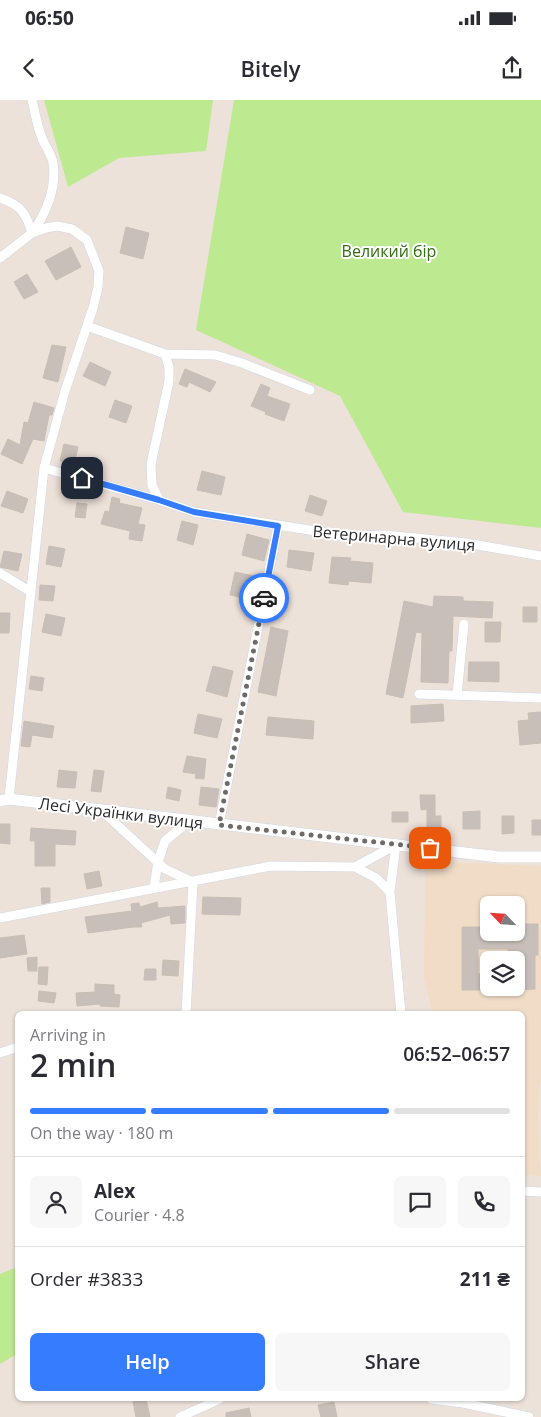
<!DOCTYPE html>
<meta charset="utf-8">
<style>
body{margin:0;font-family:"Open Sans",sans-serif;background:#f7f7f7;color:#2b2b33;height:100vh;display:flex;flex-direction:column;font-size:19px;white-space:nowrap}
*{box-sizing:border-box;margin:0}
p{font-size:16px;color:#7c7c81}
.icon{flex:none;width:28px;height:28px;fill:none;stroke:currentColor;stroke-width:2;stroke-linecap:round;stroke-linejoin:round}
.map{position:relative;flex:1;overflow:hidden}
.details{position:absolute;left:15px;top:911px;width:510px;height:390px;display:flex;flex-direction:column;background:#fff;border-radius:8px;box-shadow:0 1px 4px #0004}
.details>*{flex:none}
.needle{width:32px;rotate:295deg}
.buttons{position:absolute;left:480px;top:796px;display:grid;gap:10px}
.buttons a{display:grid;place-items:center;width:45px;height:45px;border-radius:8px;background:#fff;box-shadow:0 1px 4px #0004;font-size:25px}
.pin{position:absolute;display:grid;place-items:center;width:42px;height:42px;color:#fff;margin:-21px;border-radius:10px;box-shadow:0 2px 8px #0006}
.courier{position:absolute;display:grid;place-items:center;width:50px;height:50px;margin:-25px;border:4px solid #357cff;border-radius:50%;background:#fff;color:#222;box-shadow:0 1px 6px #0007}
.summary em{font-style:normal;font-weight:600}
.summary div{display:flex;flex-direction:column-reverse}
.summary{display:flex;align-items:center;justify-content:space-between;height:85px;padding:0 15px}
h1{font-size:32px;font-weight:600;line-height:38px}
.bar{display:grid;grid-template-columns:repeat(4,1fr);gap:8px 5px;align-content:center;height:60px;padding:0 15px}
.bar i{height:6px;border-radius:4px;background:#e1e1e2}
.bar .selected{background:#357cff}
.bar p{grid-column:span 4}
.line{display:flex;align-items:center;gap:12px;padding:0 15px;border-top:1px solid #e1e1e2}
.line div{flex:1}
.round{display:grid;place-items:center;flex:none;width:52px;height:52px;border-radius:8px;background:#f7f7f7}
.cta{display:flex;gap:10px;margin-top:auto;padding:10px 15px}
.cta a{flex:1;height:58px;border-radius:8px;background:#357cff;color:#fff;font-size:20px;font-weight:600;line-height:58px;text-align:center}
.cta a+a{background:#f7f7f7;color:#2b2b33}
.status{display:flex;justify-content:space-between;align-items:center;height:35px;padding:0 25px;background:#fff;direction:ltr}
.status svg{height:14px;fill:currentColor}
header{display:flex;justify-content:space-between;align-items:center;height:65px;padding:0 15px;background:#fff;font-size:22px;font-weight:600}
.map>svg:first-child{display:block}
</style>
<div class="status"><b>06:50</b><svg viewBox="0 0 49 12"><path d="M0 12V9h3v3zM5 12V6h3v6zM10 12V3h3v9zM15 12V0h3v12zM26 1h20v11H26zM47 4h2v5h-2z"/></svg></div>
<header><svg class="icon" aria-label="back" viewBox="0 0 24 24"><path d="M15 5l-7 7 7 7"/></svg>Bitely<svg class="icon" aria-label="share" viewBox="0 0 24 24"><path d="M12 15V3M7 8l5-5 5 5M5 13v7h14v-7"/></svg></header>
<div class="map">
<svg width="541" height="1317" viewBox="0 0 541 1317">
<rect width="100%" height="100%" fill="#ede2da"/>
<path fill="#f1ddc7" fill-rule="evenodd" d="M425,761l116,5v208l-3,41 3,61 -18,-1 -1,-161h-89l-9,-35zM489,805h27v27h-27zM489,860h27v28h-27z"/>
<path fill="#bde991" d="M44,0h169l-7,51 -87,7 -51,29z
M234,0h307v428l-138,-16 -63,-116 -144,-66z
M17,1167v87l-17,10v-90z"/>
<path fill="#c8bfba" stroke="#c9beb3" d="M126,127l23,6 -6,26 -23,-6z
M71,147l10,20 -25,13 -11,-19z
M27,174l11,18 -14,7 -10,-17z
M52,245l14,2 -8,35 -15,-4z
M90,262l21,10 -6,14 -22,-10z
M185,269l31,13 -6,10 -21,-10 -2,5 -8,-3z
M261,284l9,4 -3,8 23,8 -6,17 -19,-7 1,-2 -15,-6z
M115,300l17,6 -6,17 -17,-6z
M34,302l20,6 -2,7h-3l-5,26 -11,-2 -11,25 -21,-10 7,-15 12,6 4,-23 4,1z
M64,344l14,3 -4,17 -14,-3z
M202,371l23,6 -4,18 -24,-5z
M7,391l21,8 -5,14 -22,-7z
M310,395l17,6 -5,15 -17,-5z
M112,397l8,2 -1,4 23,5 -4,16 7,1 -3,16 -13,-2 1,-8 -29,-7 4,-13 4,1z
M77,403l10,1 -2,14 -10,-1z
M182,421l16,4 -5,20 -16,-5z
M247,434l22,6 -5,21 -22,-6z
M49,446l16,3 -4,18 -15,-3z
M289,450l25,3 -3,18 -24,-4z
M4,451l18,3 -4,17 -18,-4z
M332,457l19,1 -1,3 23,2 -2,20 -22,-2 -1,4 -19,-2z
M235,472l24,5 -5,23 -24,-5z
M40,485l15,1 -2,15 -14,-1z
M434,496l29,1v4l30,1 -1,16 -39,-2 -1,35h-3l-1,32 -27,-1 1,-49 -6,-1 -13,66 -17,-4 18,-93 29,6z
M523,507h14v15h-14z
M0,513h10l-1,20h-9z
M46,514l19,4 -4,18 -19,-4z
M485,522h16l-1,20h-15z
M271,527l17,4 -12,65 -18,-4z
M469,562h30v20l-31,-1z
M213,566l20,5 -6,26 -21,-6z
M31,576l13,2 -2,13 -13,-2z
M443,604l1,17 -33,2v-17z
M541,612v31l-21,2 -2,-24 11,-1 -1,-7z
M198,614l24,5 -5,19 -23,-5z
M268,617l46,4 -1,18 -47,-4z
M24,621l30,5 -2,12 -20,-3 -2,12 -9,-1z
M187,656l19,3 -2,20 -9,-1 1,-4 -13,-2z
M59,670l18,2 -2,16 -18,-1z
M94,670l10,1 -3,21 -10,-1z
M168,687l13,3 -2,11 -13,-3z
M201,687l18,2 -3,18 -17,-2z
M420,695h15v21h6v12h-14v-19l-6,1z
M480,711v18h-17v-17z
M392,712h16v10h-16z
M502,716h12v17l-12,1z
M532,720h9v15h-9z
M0,724h10v20l-10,-1z
M31,728l45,3 -1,14 -20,-1v22h-20v-25h-5z
M99,771l3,15 -15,3 -3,-15z
M41,788h9v14l-8,2z
M203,797l38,1 -1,17 -38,-1z
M157,802l1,6 27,-2v17l-14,1 -1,-9 -29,8 1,4h-9l-45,6 -3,-16 47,-6 -1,-7 8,-1 1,4z
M516,824h22v31h-3v34l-19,1v-30h-8v-11h-30v25h11v16h-27v-63h27v5h27z
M24,835l3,19 -27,4v-20z
M37,857v14h-9l-1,-13z
M163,860l16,1 -1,15 -16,-1z
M39,867h9l-1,18 -9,-1z
M145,869h11v11h-12z
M95,884l19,1v9l6,1 -1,12 -19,-1v-2l-23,2 -1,-13 19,-1z
M39,891l17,2 -2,10 -16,-2z
M146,1299l4,18h-14l-3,-15z
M334,1302l3,15h-16l-3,-12z
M249,1308l2,9h-25v-4z"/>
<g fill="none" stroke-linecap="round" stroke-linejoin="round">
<g stroke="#cfd6e4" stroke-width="10">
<path id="minor" d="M32,0c3,12 5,26 10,38 3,8 10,17 11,25 4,24 -7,51 -21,70
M0,98c21,7 26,15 32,35
M0,158l32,-25 14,-5 11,-2 15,3 15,11 12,31 -1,16 -5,21 -28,83 -21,77 -35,331
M87,226l78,28 4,13v14l-18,83 1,21 7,15
M165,254l50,1 27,8 68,27
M44,368l115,32 35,12 154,24 37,-1 81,8 75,13
M0,473l31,19
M419,594l122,4
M457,595l7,-71
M101,710l64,59 28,13 -7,132
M219,725l59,-299
M396,744l-6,48 11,122
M355,767l21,11 14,14
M154,787l4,-25 7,-21 24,-20
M0,818l271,-52 84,1 41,-22
M0,953l18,-6
M522,1091l19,1
M431,1299l32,4 66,14
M180,1317l40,-18"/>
</g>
<g stroke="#cfd6e4" stroke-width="12">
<path id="tertiary" d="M0,701l9,-2 490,58h42"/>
</g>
<use href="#minor" stroke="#fff" stroke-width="9"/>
<use href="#tertiary" stroke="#fff" stroke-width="11"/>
</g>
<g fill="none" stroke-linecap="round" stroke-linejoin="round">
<path stroke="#6e6a68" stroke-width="5" stroke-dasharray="0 9" d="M264,498l-45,227 211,23"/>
<path stroke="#357cff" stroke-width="6" d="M82,378l77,22 35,12 84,14 -14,72"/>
</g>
<g text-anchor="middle" stroke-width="4" stroke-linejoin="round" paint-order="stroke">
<g font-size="16" fill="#346d13" stroke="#fff">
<text x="389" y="157">Великий бір</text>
</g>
<g font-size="16" fill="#2a2a2a" stroke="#fff">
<text transform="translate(394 438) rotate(5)" y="6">Ветеринарна вулиця</text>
<text transform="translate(121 713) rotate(7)" y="6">Лесі Українки вулиця</text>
</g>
</g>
</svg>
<div class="buttons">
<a><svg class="needle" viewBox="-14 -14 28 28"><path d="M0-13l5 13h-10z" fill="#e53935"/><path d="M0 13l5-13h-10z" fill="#7c7c81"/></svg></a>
<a><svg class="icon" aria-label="layers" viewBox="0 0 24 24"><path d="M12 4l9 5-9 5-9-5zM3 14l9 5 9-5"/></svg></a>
</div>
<div class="pin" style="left:430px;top:748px;background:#ea580c"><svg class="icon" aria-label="bag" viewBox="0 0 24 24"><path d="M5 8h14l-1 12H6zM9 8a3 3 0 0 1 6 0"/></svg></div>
<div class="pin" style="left:82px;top:378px;background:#1f2937"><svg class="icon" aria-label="home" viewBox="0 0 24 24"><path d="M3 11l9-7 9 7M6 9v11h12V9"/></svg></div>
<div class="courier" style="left:264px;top:498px"><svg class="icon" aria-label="car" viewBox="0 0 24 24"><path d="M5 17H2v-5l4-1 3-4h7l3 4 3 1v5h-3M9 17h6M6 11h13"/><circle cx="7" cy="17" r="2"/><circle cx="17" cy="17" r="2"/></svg></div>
<section class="details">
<div class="summary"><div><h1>2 min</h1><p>Arriving in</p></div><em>06:52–06:57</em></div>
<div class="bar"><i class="selected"></i><i class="selected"></i><i class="selected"></i><i></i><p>On the way · 180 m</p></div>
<div class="line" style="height:90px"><a class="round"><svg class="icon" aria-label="person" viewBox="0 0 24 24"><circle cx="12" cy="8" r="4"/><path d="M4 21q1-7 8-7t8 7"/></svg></a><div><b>Alex</b><p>Courier · 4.8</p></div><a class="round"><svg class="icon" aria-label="chat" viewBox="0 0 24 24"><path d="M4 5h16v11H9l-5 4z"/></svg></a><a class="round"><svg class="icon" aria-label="phone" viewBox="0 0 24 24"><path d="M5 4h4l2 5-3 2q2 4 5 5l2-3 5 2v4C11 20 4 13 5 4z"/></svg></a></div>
<div class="line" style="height:65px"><div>Order #3833</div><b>211 ₴</b></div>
<div class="cta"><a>Help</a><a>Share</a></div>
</section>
</div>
